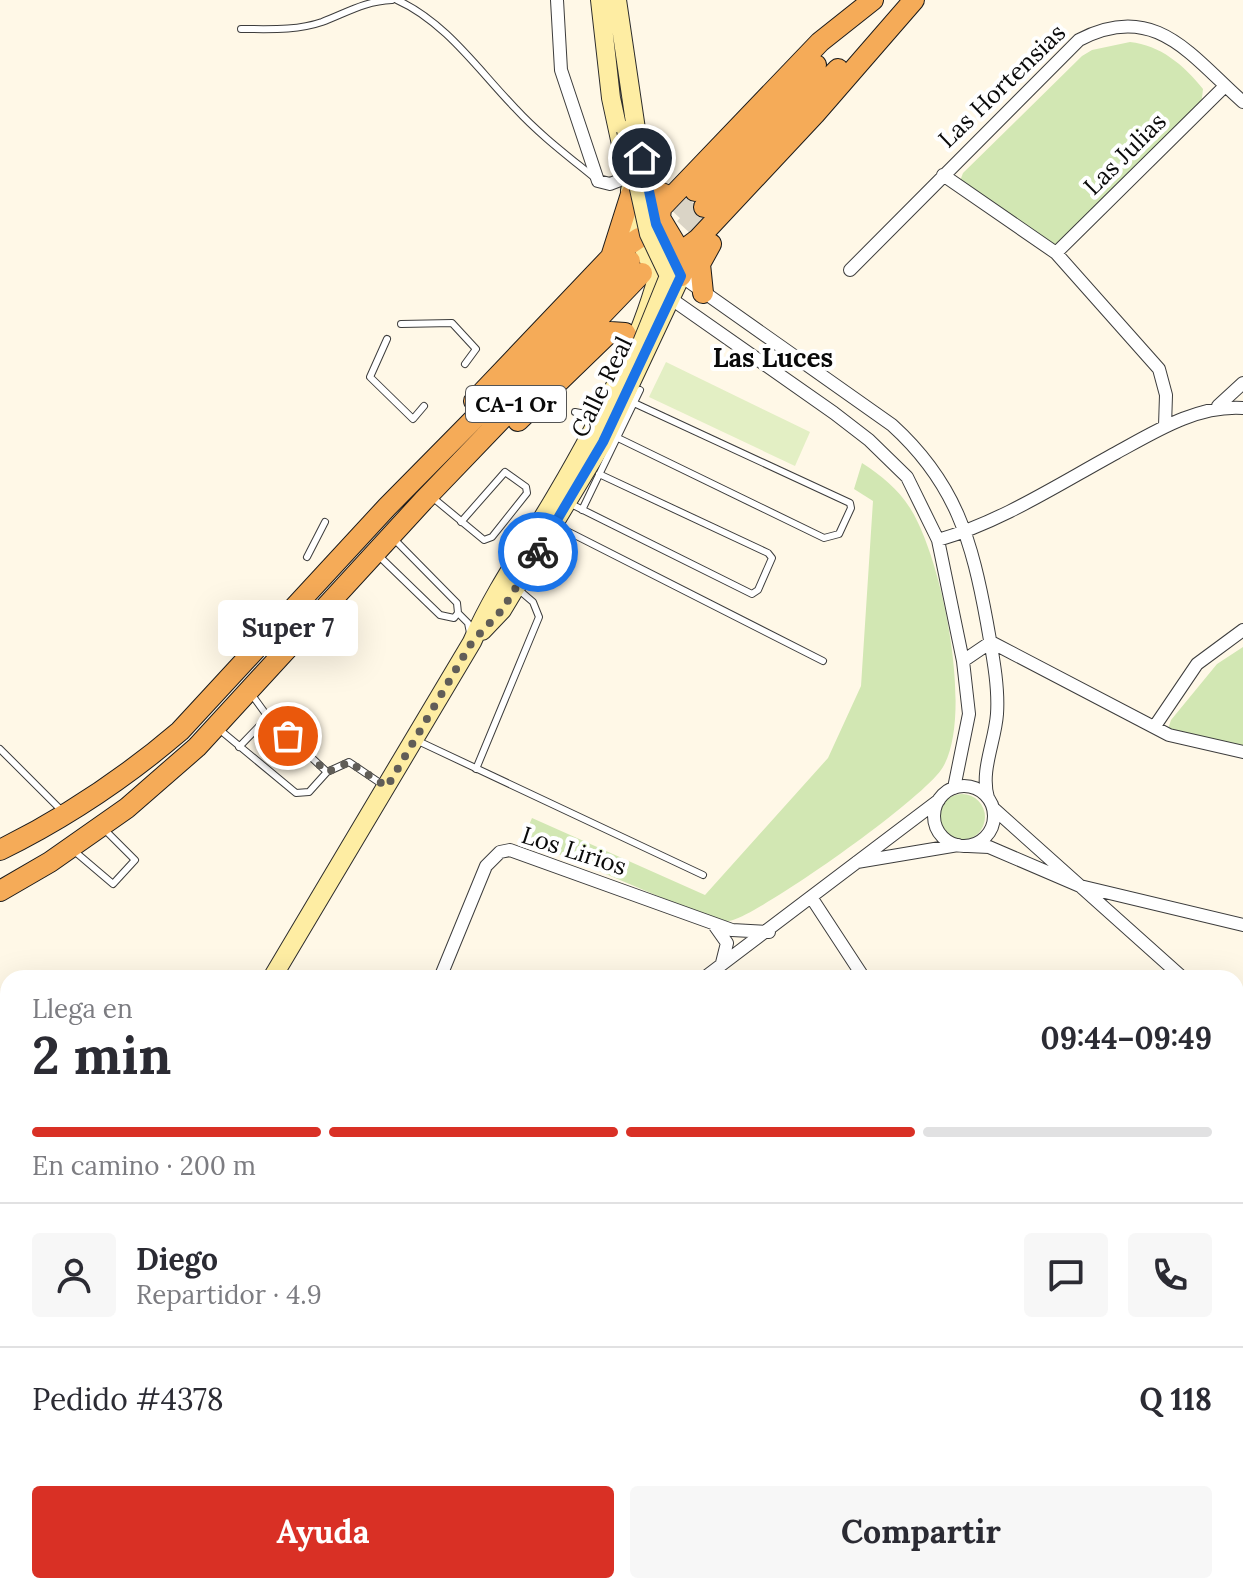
<!DOCTYPE html>
<html lang="es">
<meta charset="utf-8">
<style>
body{margin:0;font-family:Lora,serif;background:#f7f7f7;color:#2b2b33;height:100vh;display:flex;flex-direction:column;font-size:30px;white-space:nowrap}
*{box-sizing:border-box;margin:0}
p{font-size:26px;color:#7c7c81}
.icon{flex:none;width:44px;height:44px;fill:none;stroke:currentColor;stroke-width:2;stroke-linecap:round;stroke-linejoin:round}
.map{position:relative;flex:1;overflow:hidden}
.side{position:absolute;left:0px;top:970px;width:1244px;height:624px;display:flex;flex-direction:column;background:#fff;border-radius:24px 24px 0 0;box-shadow:0 8px 32px #0002}
.side>*{flex:none}
.pin{position:absolute;display:grid;place-items:center;width:68px;height:68px;color:#fff;margin:-34px;border:4px solid #fff;border-radius:50%;box-shadow:0 2px 8px #0007}
.courier{position:absolute;display:grid;place-items:center;width:80px;height:80px;margin:-40px;border:6px solid #1a73e8;border-radius:50%;background:#fff;color:#222;box-shadow:0 2px 10px #0007}
.bubble{position:absolute;height:56px;border-radius:8px;background:#fff;box-shadow:0 8px 32px #0002;font-size:26px;font-weight:700;line-height:56px;text-align:center}
.headline em{font-style:normal;font-weight:700}
.headline div{display:flex;flex-direction:column-reverse}
.headline{display:flex;align-items:center;justify-content:space-between;height:136px;padding:0 32px}
h1{font-size:52px;font-weight:700;line-height:60px}
.bar{display:grid;grid-template-columns:repeat(4,1fr);gap:12px 8px;align-content:center;height:96px;padding:0 32px}
.bar i{height:10px;border-radius:6px;background:#e1e1e2}
.bar .selected{background:#d93025}
.bar p{grid-column:span 4}
.line{display:flex;align-items:center;gap:20px;padding:0 32px;border-top:2px solid #e1e1e2}
.line div{flex:1}
.round{display:grid;place-items:center;flex:none;width:84px;height:84px;border-radius:8px;background:#f7f7f7}
.button{display:flex;gap:16px;margin-top:auto;padding:16px 32px}
.button a{flex:1;height:92px;border-radius:8px;background:#d93025;color:#fff;font-size:32px;font-weight:700;line-height:92px;text-align:center}
.button a+a{background:#f7f7f7;color:#2b2b33}
.map>svg:first-child{display:block}
</style>
<div class="map">
<svg width="1243" height="1594" viewBox="0 0 1243 1594">
<rect width="100%" height="100%" fill="#fff8e7"/>
<path fill="#d2e7b3" d="M1130,42c30,3 54,23 73,47l-2,17 -143,141 -98,-66 3,-8 119,-117 10,-6z
M862,463c20,13 35,25 48,45 32,50 64,206 33,259 -18,31 -174,141 -210,153 -12,4 -24,-3 -35,-7l-175,-74 9,-21 173,77 123,-137 33,-72 12,-185 -19,-12z
M1243,647v104l-75,-22 3,-9 46,-56z
M939 817a23 23 0 1 1 46 0a23 23 0 1 1-46 0Z"/>
<path fill="#e3efc4" d="M666,362l144,70 -15,34 -146,-69z"/>
<g fill="none" stroke-linecap="round" stroke-linejoin="round">
<path stroke="#dad4c6" stroke-width="20" stroke-dasharray="20 10" stroke-linecap="butt" d="M654,235l41,-44
M664,250l40,-43"/>
<g stroke="#3d3d3d" stroke-width="8">
<path id="service" d="M397,0c49,22 82,71 119,109 24,26 52,47 80,70
M241,29c26,0 55,2 81,-7 24,-9 43,-21 70,-22
M401,324l51,-1 24,26 -11,15
M387,339l-17,38 43,42 11,-13
M575,412l20,4
M618,438l206,100 15,-4 12,-26 -1,-5 -216,-100
M432,497l52,43 8,-3 35,-44 -1,-6 -21,-15 -44,50
M571,504l181,90 6,-4 14,-32 -4,-5 -169,-79
M582,510l58,-120
M555,525l268,136
M394,539l63,64 1,10 10,10 2,10
M379,556l61,59 14,3 4,-5
M307,557l18,-35
M252,695l16,22 59,55
M220,730l76,63 13,-1 18,-20 22,-10 34,23
M418,741l285,134
M239,747l29,-30
M0,749l63,63
M476,769l63,-152 -6,-15 -14,-12
M73,850l40,34 22,-24 -32,-32
M8,1354v20
M894,1594l4,-5"/>
</g>
<g stroke="#3d3d3d" stroke-width="14">
<path id="minor" d="M557,0l4,70 37,111 12,3 18,-7
M943,175l113,78 103,116 7,26 -1,31
M1056,253l169,-167
M850,270l229,-230c76,-40 112,16 164,62
M681,276l211,149c64,58 80,116 95,198 5,29 12,62 10,91 -2,28 -17,57 -9,84
M670,298l164,115 35,27 38,37 31,63 25,121 6,53 -15,74
M1218,406l25,-23
M938,540c63,-18 121,-56 178,-87 40,-22 81,-48 127,-45
M963,661l28,-19 178,93 74,17
M1155,726l42,-62 46,-34
M934 816a30 30 0 1 1 60 0a30 30 0 1 1-60 0Z
M993,808l190,170
M968,846l21,1 91,39 163,39
M857,862l101,-17
M811,897l53,81
M715,926l12,17 -5,20
M440,978l46,-112 14,-14 10,-2 222,80 37,2
M704,978l235,-178
M1236,1030l7,8
M1236,1272l7,5
M0,1306l8,7
M0,1336l8,7
M311,1586l13,8
M185,1594l5,-8
M556,1594l5,-8
M620,1594l6,-8"/>
</g>
<g stroke="#2c2c2c" stroke-width="20">
<path id="secondary" d="M600,0l11,98 11,51
M482,631l20,-21 101,-168 78,-166 -25,-52 -19,-88 -20,-136
M272,978l200,-336c23,-53 56,-98 85,-148 37,-63 81,-146 100,-216l-18,-40 -9,-48
M0,1227l8,-15
M0,1248l8,13
M0,1283l8,3
M511,1586l12,8"/>
</g>
<g stroke="#1b1b1b" stroke-width="22">
<path id="trunk" d="M647,179l10,12 14,6
M695,191l121,-126
M704,207l134,-138
M698,239l-12,9h-8l-18,-30 1,-10 159,-166 53,-42
M611,257l20,-63
M681,276l17,-37 117,-125 99,-114
M703,293l-3,-29 11,-20
M474,401l137,-144 28,-19
M518,421l92,-89 15,1 6,10
M0,850c65,-32 125,-72 180,-119l207,-224 243,-246
M0,891l50,-29 77,-54 70,-61 226,-246 219,-228"/>
</g>
<use href="#service" stroke="#fff" stroke-width="6"/>
<use href="#minor" stroke="#fff" stroke-width="12"/>
<use href="#secondary" stroke="#feeda3" stroke-width="18"/>
<use href="#trunk" stroke="#f5ab58" stroke-width="20"/>
<g stroke="#2c2c2c" stroke-width="20" stroke-linecap="butt">
<path id="secondary-bridge" d="M626,130l23,104 20,42 -34,84"/>
</g>
<use href="#secondary-bridge" stroke="#feeda3" stroke-width="18"/>
</g>
<g fill="none" stroke-linecap="round" stroke-linejoin="round">
<path stroke="#605d57" stroke-width="8" stroke-dasharray="0 14.4" d="M288,736l39,36 22,-10 38,25 85,-145 30,-32 36,-58"/>
<path stroke="#1a73e8" stroke-width="10" d="M538,552l65,-110 78,-166 -25,-52 -14,-66"/>
</g>
<g text-anchor="middle" stroke-width="8" stroke-linejoin="round" paint-order="stroke">
<rect fill="#fff" stroke="#545454" stroke-width="2" x="466" y="386" width="100" height="36" rx="6"/>
<g font-size="22" font-weight="bold" fill="#0a0a0a">
<text x="516" y="412">CA-1 Or</text>
</g>
<g font-size="24" fill="#0a0a0a" stroke="#fff">
<text transform="translate(1002 86) rotate(-44)" y="8">Las Hortensias</text>
<text transform="translate(1125 154) rotate(-45)" y="8">Las Julias</text>
<text transform="translate(602 387) rotate(-64)" y="8">Calle Real</text>
<text transform="translate(574 851) rotate(18)" y="8">Los Lirios</text>
</g>
<g font-size="26" font-weight="bold" fill="#0a0a0a" stroke="#fff">
<text x="773" y="367">Las Luces</text>
</g>
</g>
</svg>
<div class="pin" style="left:288px;top:736px;background:#ea580c"><svg class="icon" aria-label="bag" viewBox="0 0 24 24"><path d="M5 8h14l-1 12H6zM9 8a3 3 0 0 1 6 0"/></svg></div>
<div class="pin" style="left:642px;top:158px;background:#1f2937"><svg class="icon" aria-label="home" viewBox="0 0 24 24"><path d="M3 11l9-7 9 7M6 9v11h12V9"/></svg></div>
<div class="courier" style="left:538px;top:552px"><svg class="icon" aria-label="bike" viewBox="0 0 24 24"><circle cx="6" cy="16" r="4"/><circle cx="18" cy="16" r="4"/><path d="M6 16l4-8h5l3 8M10 8l3 8H6M13 5h3"/></svg></div>
<div class="bubble" style="left:218px;top:600px;width:140px">Super 7</div>
<section class="side">
<div class="headline"><div><h1>2 min</h1><p>Llega en</p></div><em>09:44–09:49</em></div>
<div class="bar"><i class="selected"></i><i class="selected"></i><i class="selected"></i><i></i><p>En camino · 200 m</p></div>
<div class="line" style="height:144px"><a class="round"><svg class="icon" aria-label="person" viewBox="0 0 24 24"><circle cx="12" cy="8" r="4"/><path d="M4 21q1-7 8-7t8 7"/></svg></a><div><b>Diego</b><p>Repartidor · 4.9</p></div><a class="round"><svg class="icon" aria-label="chat" viewBox="0 0 24 24"><path d="M4 5h16v11H9l-5 4z"/></svg></a><a class="round"><svg class="icon" aria-label="phone" viewBox="0 0 24 24"><path d="M5 4h4l2 5-3 2q2 4 5 5l2-3 5 2v4C11 20 4 13 5 4z"/></svg></a></div>
<div class="line" style="height:104px"><div>Pedido #4378</div><b>Q 118</b></div>
<div class="button"><a>Ayuda</a><a>Compartir</a></div>
</section>
</div>
